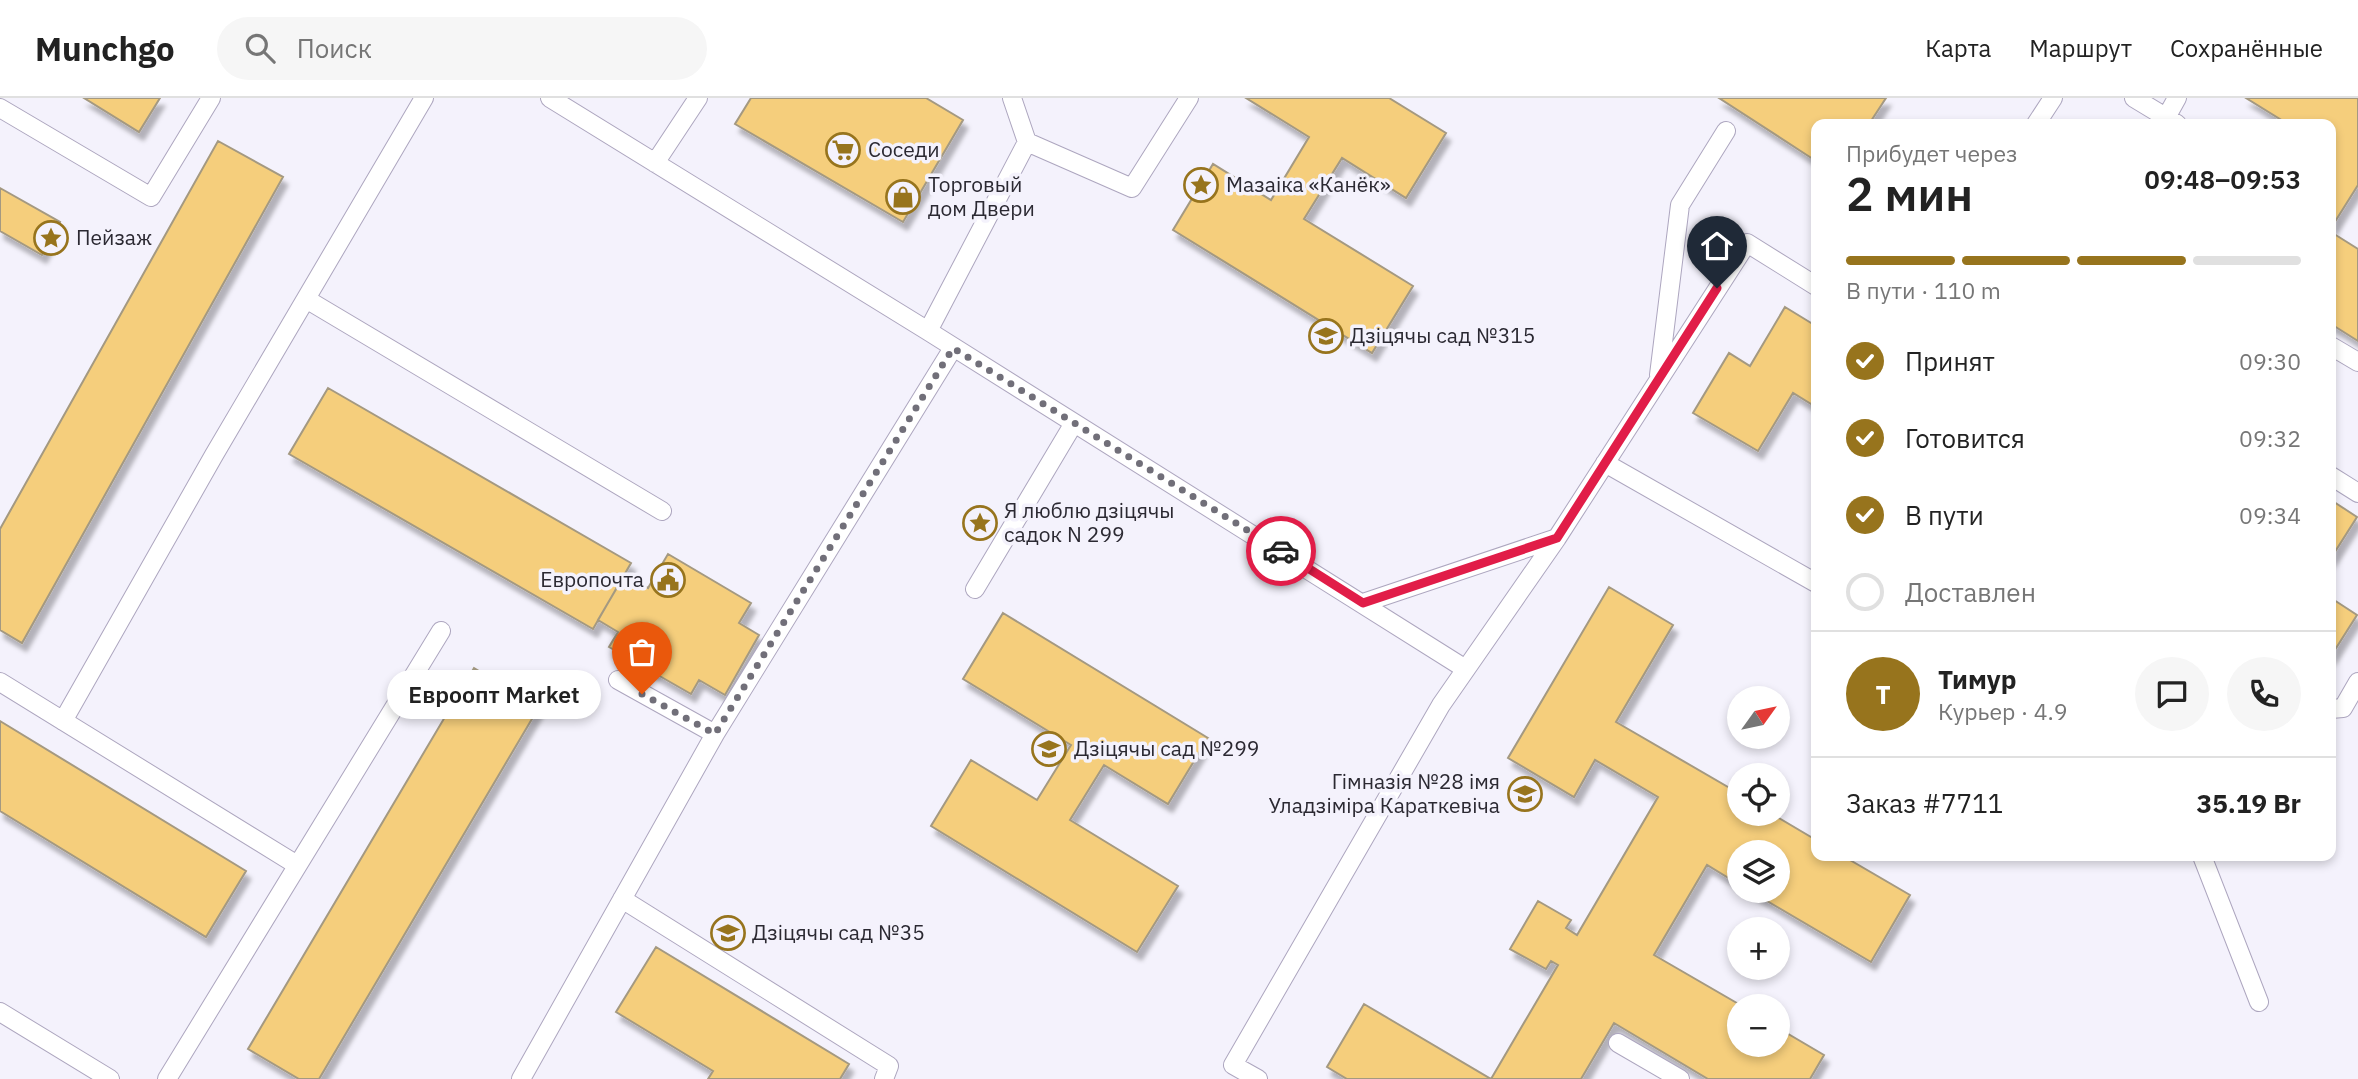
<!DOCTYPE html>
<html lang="ru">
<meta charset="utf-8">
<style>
body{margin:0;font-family:"IBM Plex Sans",sans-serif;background:#f6f6f6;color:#222;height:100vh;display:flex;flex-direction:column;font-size:26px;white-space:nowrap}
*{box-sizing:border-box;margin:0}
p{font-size:23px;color:#767676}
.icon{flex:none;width:38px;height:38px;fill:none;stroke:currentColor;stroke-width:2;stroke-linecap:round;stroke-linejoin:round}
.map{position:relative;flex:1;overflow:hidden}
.panel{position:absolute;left:1811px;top:21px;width:525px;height:742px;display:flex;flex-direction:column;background:#fff;border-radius:14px;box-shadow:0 4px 10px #0003}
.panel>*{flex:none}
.needle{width:46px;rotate:57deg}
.buttons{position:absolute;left:1727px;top:588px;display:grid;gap:14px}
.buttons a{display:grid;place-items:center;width:63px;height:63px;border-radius:50%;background:#fff;box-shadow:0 4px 10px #0003;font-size:35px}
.pin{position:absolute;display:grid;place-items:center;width:60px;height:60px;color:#fff;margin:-72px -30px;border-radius:50% 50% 50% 0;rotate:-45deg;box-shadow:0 0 7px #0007}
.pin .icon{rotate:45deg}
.courier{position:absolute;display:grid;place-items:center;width:70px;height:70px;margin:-35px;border:5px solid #e11d48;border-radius:50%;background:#fff;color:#222;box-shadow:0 2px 9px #0007}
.bubble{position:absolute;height:49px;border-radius:24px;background:#fff;box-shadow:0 4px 10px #0003;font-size:23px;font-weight:600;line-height:49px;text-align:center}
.headline em{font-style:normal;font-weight:600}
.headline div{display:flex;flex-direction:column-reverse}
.headline{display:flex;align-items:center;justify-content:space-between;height:119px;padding:0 35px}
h1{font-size:46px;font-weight:600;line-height:52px}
.bar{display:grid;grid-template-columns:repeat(4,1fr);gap:10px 7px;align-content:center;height:84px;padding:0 35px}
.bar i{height:9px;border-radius:5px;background:#e0e0e0}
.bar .current{background:#97741d}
.bar p{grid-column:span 4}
.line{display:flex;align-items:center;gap:18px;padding:0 35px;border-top:2px solid #e0e0e0}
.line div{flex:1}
.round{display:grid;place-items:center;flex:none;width:74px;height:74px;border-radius:37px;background:#f6f6f6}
ol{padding:0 35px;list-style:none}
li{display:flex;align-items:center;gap:21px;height:77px}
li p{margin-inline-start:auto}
li .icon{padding:7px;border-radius:50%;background:#97741d;color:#fff;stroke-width:4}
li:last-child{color:#767676}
li i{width:38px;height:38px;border:4px solid #e0e0e0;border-radius:50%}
header{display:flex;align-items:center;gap:42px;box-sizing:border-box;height:98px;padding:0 35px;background:#fff;border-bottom:2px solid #e0e0e0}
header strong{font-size:33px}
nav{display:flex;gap:38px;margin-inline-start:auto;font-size:24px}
.search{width:490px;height:63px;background:#f6f6f6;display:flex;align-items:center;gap:18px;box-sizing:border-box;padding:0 24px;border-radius:38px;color:#767676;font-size:26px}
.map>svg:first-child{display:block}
</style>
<header>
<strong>Munchgo</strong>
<div class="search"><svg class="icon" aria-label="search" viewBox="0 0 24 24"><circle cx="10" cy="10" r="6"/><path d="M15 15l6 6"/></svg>Поиск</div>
<nav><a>Карта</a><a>Маршрут</a><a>Сохранённые</a></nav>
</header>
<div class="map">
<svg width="2358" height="981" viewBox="0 0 2358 981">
<defs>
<filter id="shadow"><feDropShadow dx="4.5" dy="8" stdDeviation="2" flood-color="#0004"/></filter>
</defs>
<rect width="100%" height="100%" fill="#f4f2fc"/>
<path fill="#f5ce7c" stroke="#a49981" stroke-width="2" filter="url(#shadow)" d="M84,0h76l-21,34z
M751,0h175l37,22 -60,102 -168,-98z
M1246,0h143l57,35 -40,65 -64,-40 -38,61 109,67 -41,67 -199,-123 40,-66 58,36 38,-63z
M1719,0h167l-17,26h-53v37z
M2246,0h112v87l-27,43v-104h-43z
M218,43l65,36 -261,466 -22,-13v-101z
M0,90l60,34 -18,33 -42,-24z
M2331,134l27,17v92l-27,-17z
M1785,209l31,19v81l-23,-14 -35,58 -65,-38 36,-60 21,13z
M328,290l303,175 -38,66 -304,-175z
M2331,402l26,17 -26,41z
M668,456l83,49 -12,20 20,12 -34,60 -26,-15 -8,14 -82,-47 9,-15 -20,-12 27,-46 23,14z
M1609,489l64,38 -57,97 124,72v20h32l44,26v16h27l67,39 -39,67 -121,-71h28v-39h-38v33l-33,-20 -53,90 88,51 -2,39h38v-17l46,27 -14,24h-102l-94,-56 -33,56h-90l67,-114 -7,-4 -5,8 -36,-20 28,-48 33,19 -5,8 11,7 81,-138 -63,-37 -21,37 -66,-39z
M2331,500l26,17 -26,41z
M1003,515l205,125 -40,66 -64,-39 -34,55 108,66 -41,66 -206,-126 40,-66 66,40 34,-55 -108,-66z
M474,570l65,39 -220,372h-20l-51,-30z
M0,623l246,150 -40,66 -206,-126z
M656,849l193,117 -9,15h-132l5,-8 -97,-59z
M1364,906l127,75h-144l-20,-12z"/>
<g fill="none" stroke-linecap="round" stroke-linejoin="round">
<g stroke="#ada6bf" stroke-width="20">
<path id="service" d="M550,0l378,233 536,337
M2134,0l43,26
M0,10l151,89 60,-99
M2167,18l10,-18
M2036,26l17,-26
M1027,44l105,46 57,-90
M655,65l43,-65
M306,201l356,212
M928,233l99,-189 -15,-44
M2331,248l27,16
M1659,277l21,-170 46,-74
M1605,365l211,120
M2331,378l27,17
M975,491l99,-166
M1363,505l194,-65
M618,582l97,54 238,-386
M0,584l297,183
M2331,611l12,-1 15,-26
M63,623l151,-266 210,-357
M2202,758l57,146
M622,801l267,167 -5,13
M0,914l110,67
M1618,945l62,36
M167,981l274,-448
M521,981l194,-345
M1258,981l-25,-14 208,-360 116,-167 190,-295 69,43"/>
</g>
<use href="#service" stroke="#fff" stroke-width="18"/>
</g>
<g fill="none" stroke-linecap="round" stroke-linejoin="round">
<path stroke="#716f79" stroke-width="7" stroke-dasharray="0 12.6" d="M642,596l73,40 238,-386 328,203"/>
<path stroke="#e11d48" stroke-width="9" d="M1281,453l82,52 194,-65 160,-250"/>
</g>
<defs>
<g id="supermarket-ring" transform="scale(1.75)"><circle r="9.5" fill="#f4f2fc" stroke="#97741d" stroke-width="1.5"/><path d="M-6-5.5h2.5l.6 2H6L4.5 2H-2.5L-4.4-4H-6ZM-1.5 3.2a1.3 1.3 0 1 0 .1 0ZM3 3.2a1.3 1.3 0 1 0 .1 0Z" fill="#97741d"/></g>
<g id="sight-ring" transform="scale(1.75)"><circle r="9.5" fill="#f4f2fc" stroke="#97741d" stroke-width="1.5"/><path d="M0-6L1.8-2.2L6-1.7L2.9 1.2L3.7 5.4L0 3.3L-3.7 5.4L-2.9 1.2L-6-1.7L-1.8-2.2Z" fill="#97741d"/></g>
<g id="shop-ring" transform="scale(1.75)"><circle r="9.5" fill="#f4f2fc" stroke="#97741d" stroke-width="1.5"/><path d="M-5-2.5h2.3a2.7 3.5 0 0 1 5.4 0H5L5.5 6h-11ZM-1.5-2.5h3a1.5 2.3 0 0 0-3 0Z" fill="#97741d"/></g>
<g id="school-ring" transform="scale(1.75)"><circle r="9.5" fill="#f4f2fc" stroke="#97741d" stroke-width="1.5"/><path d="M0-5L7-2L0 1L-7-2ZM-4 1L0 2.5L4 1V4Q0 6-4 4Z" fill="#97741d"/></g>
<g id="civic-ring" transform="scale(1.75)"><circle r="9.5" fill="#f4f2fc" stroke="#97741d" stroke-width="1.5"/><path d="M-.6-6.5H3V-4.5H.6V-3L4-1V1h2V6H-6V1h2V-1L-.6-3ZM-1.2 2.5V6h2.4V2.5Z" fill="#97741d"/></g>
</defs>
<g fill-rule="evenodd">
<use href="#supermarket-ring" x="843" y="52"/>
<use href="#sight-ring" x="1201" y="87"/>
<use href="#shop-ring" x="903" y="99"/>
<use href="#sight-ring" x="51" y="140"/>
<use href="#school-ring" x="1326" y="238"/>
<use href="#sight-ring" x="980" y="425"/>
<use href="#civic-ring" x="668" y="482"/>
<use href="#school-ring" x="1049" y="651"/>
<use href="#school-ring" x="1525" y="696"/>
<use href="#school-ring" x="728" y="835"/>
</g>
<g text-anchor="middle" stroke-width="7" stroke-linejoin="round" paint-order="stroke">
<g font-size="21" fill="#2b2932" stroke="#f4f2fc" text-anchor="start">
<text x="868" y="59">Соседи</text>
<text x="928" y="94">Торговый<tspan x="928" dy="24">дом Двери</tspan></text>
<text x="1226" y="94">Мазаіка «Канёк»</text>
<text x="76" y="147">Пейзаж</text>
<text x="1350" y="245">Дзіцячы сад №315</text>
<text x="1004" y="420">Я люблю дзіцячы<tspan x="1004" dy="24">садок N 299</tspan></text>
<text x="644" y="489" text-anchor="end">Европочта</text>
<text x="1074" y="658">Дзіцячы сад №299</text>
<text x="1500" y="691" text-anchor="end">Гімназія №28 імя<tspan x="1500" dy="24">Уладзіміра Караткевіча</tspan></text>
<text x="752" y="842">Дзіцячы сад №35</text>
</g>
</g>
</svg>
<div class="buttons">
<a><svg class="needle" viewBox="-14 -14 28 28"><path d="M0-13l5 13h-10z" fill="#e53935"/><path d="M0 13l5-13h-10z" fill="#767676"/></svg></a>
<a><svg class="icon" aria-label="locate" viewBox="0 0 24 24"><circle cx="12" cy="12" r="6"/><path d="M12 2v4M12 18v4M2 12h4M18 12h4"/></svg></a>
<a><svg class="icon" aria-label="layers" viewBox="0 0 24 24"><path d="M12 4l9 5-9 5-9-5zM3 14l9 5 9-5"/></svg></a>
<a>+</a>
<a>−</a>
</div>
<div class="pin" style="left:642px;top:596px;background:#ea580c"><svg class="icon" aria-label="bag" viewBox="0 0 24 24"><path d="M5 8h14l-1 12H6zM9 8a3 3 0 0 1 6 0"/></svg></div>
<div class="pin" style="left:1717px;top:190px;background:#1f2937"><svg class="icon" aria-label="home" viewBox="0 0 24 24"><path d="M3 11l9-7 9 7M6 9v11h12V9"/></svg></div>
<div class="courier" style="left:1281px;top:453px"><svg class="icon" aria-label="car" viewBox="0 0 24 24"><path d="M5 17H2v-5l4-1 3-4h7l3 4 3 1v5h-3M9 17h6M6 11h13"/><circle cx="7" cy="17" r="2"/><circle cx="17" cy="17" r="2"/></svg></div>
<div class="bubble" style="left:387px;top:572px;width:214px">Евроопт Market</div>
<section class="panel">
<div class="headline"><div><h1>2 мин</h1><p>Прибудет через</p></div><em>09:48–09:53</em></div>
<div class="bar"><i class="current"></i><i class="current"></i><i class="current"></i><i></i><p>В пути · 110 m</p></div>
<ol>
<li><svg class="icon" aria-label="check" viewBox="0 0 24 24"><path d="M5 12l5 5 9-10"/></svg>Принят<p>09:30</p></li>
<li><svg class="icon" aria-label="check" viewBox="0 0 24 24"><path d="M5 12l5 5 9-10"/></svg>Готовится<p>09:32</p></li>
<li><svg class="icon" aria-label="check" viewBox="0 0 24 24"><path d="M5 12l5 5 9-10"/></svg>В пути<p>09:34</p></li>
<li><i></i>Доставлен</li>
</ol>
<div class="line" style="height:126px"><b class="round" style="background:#97741d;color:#fff">Т</b><div><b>Тимур</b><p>Курьер · 4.9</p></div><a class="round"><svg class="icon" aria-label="chat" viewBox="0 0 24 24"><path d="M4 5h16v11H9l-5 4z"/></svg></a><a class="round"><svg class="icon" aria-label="phone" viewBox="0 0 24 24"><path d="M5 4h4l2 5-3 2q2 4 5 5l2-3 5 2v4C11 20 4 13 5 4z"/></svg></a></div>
<div class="line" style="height:91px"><div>Заказ #7711</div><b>35.19 Br</b></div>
</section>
</div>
